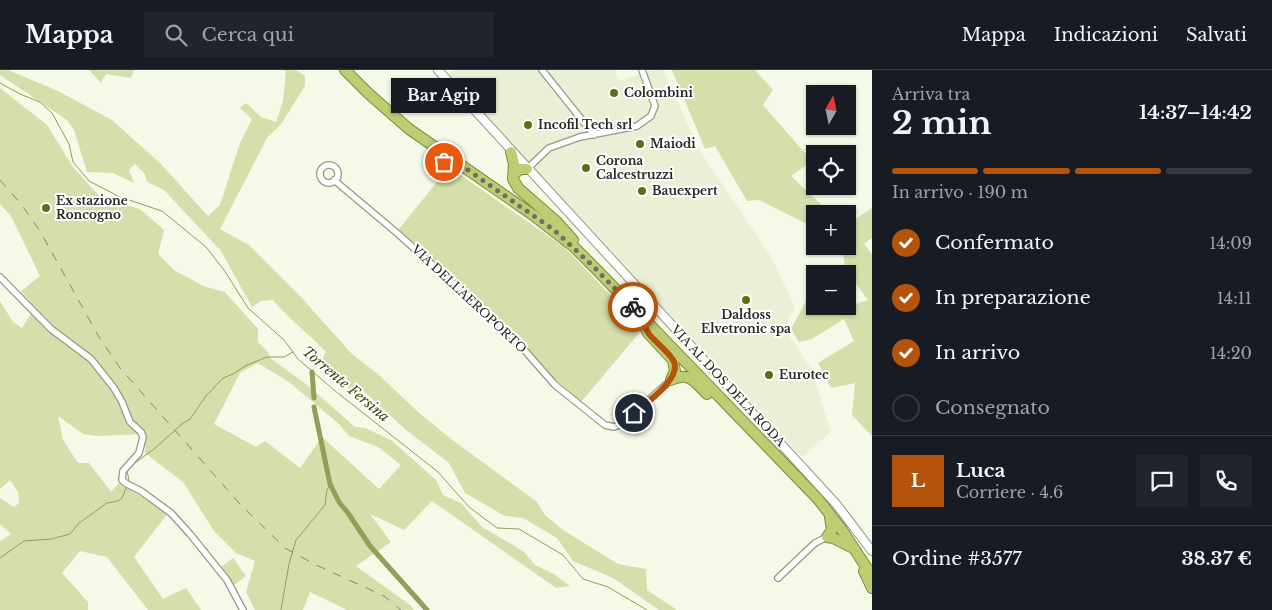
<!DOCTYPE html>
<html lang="it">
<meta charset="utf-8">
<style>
body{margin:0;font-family:"Libre Baskerville",serif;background:#20242c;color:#f1f3f6;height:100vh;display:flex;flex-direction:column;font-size:19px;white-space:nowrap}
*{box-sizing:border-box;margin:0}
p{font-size:16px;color:#9ea1a6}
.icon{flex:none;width:28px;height:28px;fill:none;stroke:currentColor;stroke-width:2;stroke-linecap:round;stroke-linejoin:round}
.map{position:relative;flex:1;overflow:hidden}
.details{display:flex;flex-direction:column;background:#171b24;width:400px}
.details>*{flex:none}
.needle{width:32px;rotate:9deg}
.buttons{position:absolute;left:806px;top:15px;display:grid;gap:10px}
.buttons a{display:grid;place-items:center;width:50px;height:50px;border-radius:0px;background:#171b24;box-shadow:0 1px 4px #0004;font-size:25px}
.pin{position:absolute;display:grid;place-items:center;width:42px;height:42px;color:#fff;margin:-21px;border:2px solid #fff;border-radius:50%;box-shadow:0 1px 5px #0007}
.courier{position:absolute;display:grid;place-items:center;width:50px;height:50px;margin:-25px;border:4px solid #b45309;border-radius:50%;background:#fff;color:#222;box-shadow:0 1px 6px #0007}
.bubble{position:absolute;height:35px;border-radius:0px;background:#171b24;box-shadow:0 1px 4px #0004;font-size:16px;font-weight:800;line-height:35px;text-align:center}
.head em{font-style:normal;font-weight:800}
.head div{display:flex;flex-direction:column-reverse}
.head{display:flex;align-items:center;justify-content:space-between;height:85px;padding:0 20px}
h1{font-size:32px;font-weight:800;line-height:38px}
.bar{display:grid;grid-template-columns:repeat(4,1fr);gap:8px 5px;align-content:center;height:60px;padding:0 20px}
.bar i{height:6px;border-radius:4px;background:#363941}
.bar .selected{background:#b45309}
.bar p{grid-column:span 4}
.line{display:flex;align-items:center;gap:12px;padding:0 20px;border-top:1px solid #363941}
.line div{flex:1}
.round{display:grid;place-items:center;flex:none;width:52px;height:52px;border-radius:0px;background:#20242c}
ol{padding:0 20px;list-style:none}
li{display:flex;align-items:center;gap:15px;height:55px}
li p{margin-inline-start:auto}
li .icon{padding:5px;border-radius:50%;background:#b45309;color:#fff;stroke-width:4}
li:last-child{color:#9ea1a6}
li i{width:28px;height:28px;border:2px solid #363941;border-radius:50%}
header{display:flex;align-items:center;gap:30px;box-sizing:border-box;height:70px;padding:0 25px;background:#171b24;border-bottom:1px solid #363941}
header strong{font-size:24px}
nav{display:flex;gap:28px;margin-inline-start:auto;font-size:18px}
.search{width:350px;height:45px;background:#20242c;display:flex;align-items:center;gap:12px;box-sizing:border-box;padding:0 18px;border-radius:0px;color:#9ea1a6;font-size:19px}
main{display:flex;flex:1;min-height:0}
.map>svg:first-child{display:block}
</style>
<header>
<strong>Mappa</strong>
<div class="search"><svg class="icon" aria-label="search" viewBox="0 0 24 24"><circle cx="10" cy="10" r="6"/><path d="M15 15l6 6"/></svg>Cerca qui</div>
<nav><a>Mappa</a><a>Indicazioni</a><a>Salvati</a></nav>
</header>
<main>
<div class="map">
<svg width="872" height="540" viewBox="0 0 872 540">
<rect width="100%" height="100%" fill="#f5f9e7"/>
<path fill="#eaf0d6" d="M454,0h160l6,11 32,-11h11l37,81 70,104 25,52 -11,21 27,40 20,64 -29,25 -354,-382z"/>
<path fill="#d4dfab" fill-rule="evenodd" d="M0,0h8l50,21 54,29 49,44 47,52 12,-11 20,-62 12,-24 -12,-11 6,-5 15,14 15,5 7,-21 3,-30 -4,-1h14l9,6v10l-24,38 -14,14 -47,91 29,16 51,51 52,58 27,21 38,36 34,28 86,63 8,13 18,15 55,34 28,5 1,21 30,20h-18l-46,-32 -40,-17 -16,-23 -34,-20 -18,-2 -40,-23 -16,-30 -43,-33 -50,-46 -6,5 -31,-24 7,-13c-17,-18 -37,-33 -53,-52l-12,1 -9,6 -31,-56 -57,-61 -17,-8 -2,-8 -10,-10 -6,6 5,13 -21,-10 -26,-1 -13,-42 -7,-10 -67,-45z
M89,0h45l-3,8 -25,-4 -5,9z
M672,0h83l18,20 -10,15 49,56 -21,15 40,38h-16v14l-56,-28 -12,1 -32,-55 -10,3z
M0,18l47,37 26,42 28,31 39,11 24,21 -6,24 16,16 29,16 22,6 33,37v13l10,10 2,6 36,26 49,43 10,1 26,12 45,40 7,15 18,8 21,24 41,24 12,14 19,9 16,12 -14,2 -124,-87 -28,29 -34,-16 21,28 -35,24 54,39 4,5h-67l-37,-18 -7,18h-48l-9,-18 9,-31 -19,-8 -22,-22 -31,-49 -38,-29v-19l-49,2 -13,-2 -25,-18 5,24 15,23h11l22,29 8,-9 49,30 -34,44 29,42 23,-11 15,22h-53l-41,-53 -27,-6 -18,22 26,29v8h-88v-69l11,-7 -11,-10v-26l14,9 5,-4 -1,-11 -8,-12 -10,9v-188l13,21 9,6 13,-21 -14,-16 19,-15 -29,-60 -11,-12zM258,293l31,19 49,41 11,13 29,11 23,18 -22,24 -57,-52 -22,31 -35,-27 -9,6 -42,-23 26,-51z
M449,97l115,80 60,62 16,23 -59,70 -32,-28 -32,-39 -118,-106z
M872,138v30l-8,6 8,10v182l-20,-21 3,-32 -24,5 -13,-25 36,-22 -10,-22 -32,20 -13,3 -8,-13 16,-30 8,-6v13h6l4,8 43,-14 -23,-31 -2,-20 -3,-3h8v-22z
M233,488l13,18 -12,9 -13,-18z"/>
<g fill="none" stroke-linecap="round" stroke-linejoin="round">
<path stroke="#929f58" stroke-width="1" d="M0,13l20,11 20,8 12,11 17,31 4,18 16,19 31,16 42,14 44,36 18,23 24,38 36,32 14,19 36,31 104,82 31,35 28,21 22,1 44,26 20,24 25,8 39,23
M128,413l1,-3 -2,-9 5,-6 22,-16 28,-25 8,-5 16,-23 17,-18 10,-4 12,-8 22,-9h17l9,-5
M0,488l24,-17 27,-2 19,-5 9,-11 28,-20 11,-2 4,-3 5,-12
M281,540l8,-46 7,-24 29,-35 2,-15 3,-6"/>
<path stroke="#929f58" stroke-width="5" d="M312,302l2,26
M314,337l16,77 9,18 9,11 22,33 57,64"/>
<g stroke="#959988" stroke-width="8">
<path id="minor" d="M542,0l52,65
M320 104a9 9 0 1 1 18 0a9 9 0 1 1-18 0Z
M527,99l22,-21 31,-11 57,-11 14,-10 4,-10 -13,-36
M334,110l63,53 116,104 42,48 50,40 9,2 8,-3 49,-44
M0,207l51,52 40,30 23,29 8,14 8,20 11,10 2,5 -4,16 -16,18 -1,9 5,4 14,7 30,22 19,21 37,46 16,30
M778,508l37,-35 12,-6"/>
</g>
<g stroke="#959988" stroke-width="10">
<path id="secondary" d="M438,0l399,435 35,46"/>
</g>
<g stroke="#7d8a3f" stroke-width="12">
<path id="trunk" d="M345,0l24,24 40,35 124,86 40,31 22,22 223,231 24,31 30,46
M511,82l3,12 -1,15 5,9 39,34 16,18
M515,103l5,-4h7
M642,251l6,12 25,27 2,11 -4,9
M671,310c18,-9 24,2 36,14
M830,447l2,13 -5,7 6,1 18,9
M864,501l8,17"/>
</g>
<use href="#minor" stroke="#fff" stroke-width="5.5"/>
<use href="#secondary" stroke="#fff" stroke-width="8"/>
<use href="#trunk" stroke="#becc72" stroke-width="10"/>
<path stroke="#828579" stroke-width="1" stroke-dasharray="9 9" stroke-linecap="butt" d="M0,110l21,24 19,27 59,106 21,31 120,136 45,44 29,16 70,32 17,14"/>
</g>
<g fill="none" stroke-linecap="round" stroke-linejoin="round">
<path stroke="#6e7066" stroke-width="5" stroke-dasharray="0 9" d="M444,92l11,-1 99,69 41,38 38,39"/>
<path stroke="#b45309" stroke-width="6" d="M633,237c8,7 10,18 16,27 7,9 18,16 24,26 11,17 -27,43 -39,53"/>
</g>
<g fill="#616d16" stroke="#fff" stroke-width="2">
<circle cx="614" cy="23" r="5"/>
<circle cx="528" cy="55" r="5"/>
<circle cx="640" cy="74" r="5"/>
<circle cx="586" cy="98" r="5"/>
<circle cx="642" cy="121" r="5"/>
<circle cx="46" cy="138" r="5"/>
<circle cx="746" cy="230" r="5"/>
<circle cx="769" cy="305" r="5"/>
</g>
<g text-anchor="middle" stroke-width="4" stroke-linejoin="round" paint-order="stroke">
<g font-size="12" font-weight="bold" fill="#252720" stroke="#fff" text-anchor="start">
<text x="624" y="27">Colombini</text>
<text x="538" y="59">Incofil Tech srl</text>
<text x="650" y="78">Maiodi</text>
<text x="596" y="95">Corona<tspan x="596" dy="14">Calcestruzzi</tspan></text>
<text x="652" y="125">Bauexpert</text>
<text x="56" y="135">Ex stazione<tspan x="56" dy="14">Roncogno</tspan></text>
<text x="746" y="249" text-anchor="middle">Daldoss<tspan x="746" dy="14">Elvetronic spa</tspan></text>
<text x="779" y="309">Eurotec</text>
</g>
<g font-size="12" fill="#252720" stroke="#fff">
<text transform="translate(469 229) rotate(43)" y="4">VIA DELL'AEROPORTO</text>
<text transform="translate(728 316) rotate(47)" y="4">VIA AL DOS DELA RODA</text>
</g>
<g font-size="14" font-style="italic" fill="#3d450f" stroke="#fff">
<text transform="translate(346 314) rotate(40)" y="5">Torrente Fersina</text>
</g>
</g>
</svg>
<div class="buttons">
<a><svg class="needle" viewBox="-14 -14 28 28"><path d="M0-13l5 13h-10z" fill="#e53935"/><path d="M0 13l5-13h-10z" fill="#9ea1a6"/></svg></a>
<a><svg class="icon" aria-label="locate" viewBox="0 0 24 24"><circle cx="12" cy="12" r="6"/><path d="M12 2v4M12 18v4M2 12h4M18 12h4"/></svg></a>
<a>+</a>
<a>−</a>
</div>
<div class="pin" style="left:444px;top:92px;background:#ea580c"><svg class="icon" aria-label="bag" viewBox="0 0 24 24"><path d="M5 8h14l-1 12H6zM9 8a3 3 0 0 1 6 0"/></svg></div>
<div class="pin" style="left:634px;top:343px;background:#1f2937"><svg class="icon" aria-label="home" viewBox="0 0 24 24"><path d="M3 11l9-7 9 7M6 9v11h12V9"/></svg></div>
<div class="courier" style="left:633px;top:237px"><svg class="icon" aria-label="bike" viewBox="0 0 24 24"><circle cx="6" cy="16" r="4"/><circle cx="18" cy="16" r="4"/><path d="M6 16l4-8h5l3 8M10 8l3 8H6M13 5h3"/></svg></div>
<div class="bubble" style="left:391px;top:8px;width:105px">Bar Agip</div>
</div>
<section class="details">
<div class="head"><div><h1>2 min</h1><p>Arriva tra</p></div><em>14:37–14:42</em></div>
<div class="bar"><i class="selected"></i><i class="selected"></i><i class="selected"></i><i></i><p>In arrivo · 190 m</p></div>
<ol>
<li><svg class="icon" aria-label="check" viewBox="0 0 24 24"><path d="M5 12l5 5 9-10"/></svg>Confermato<p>14:09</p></li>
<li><svg class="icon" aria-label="check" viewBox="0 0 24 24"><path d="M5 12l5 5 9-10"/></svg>In preparazione<p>14:11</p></li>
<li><svg class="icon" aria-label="check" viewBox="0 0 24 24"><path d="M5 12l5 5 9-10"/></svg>In arrivo<p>14:20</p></li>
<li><i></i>Consegnato</li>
</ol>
<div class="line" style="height:90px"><b class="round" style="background:#b45309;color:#fff">L</b><div><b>Luca</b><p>Corriere · 4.6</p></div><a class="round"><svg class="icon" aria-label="chat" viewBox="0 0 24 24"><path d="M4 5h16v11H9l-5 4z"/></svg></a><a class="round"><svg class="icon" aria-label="phone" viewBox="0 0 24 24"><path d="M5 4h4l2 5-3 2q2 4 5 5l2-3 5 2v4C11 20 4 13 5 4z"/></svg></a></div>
<div class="line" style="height:65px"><div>Ordine #3577</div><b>38.37 €</b></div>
</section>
</main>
